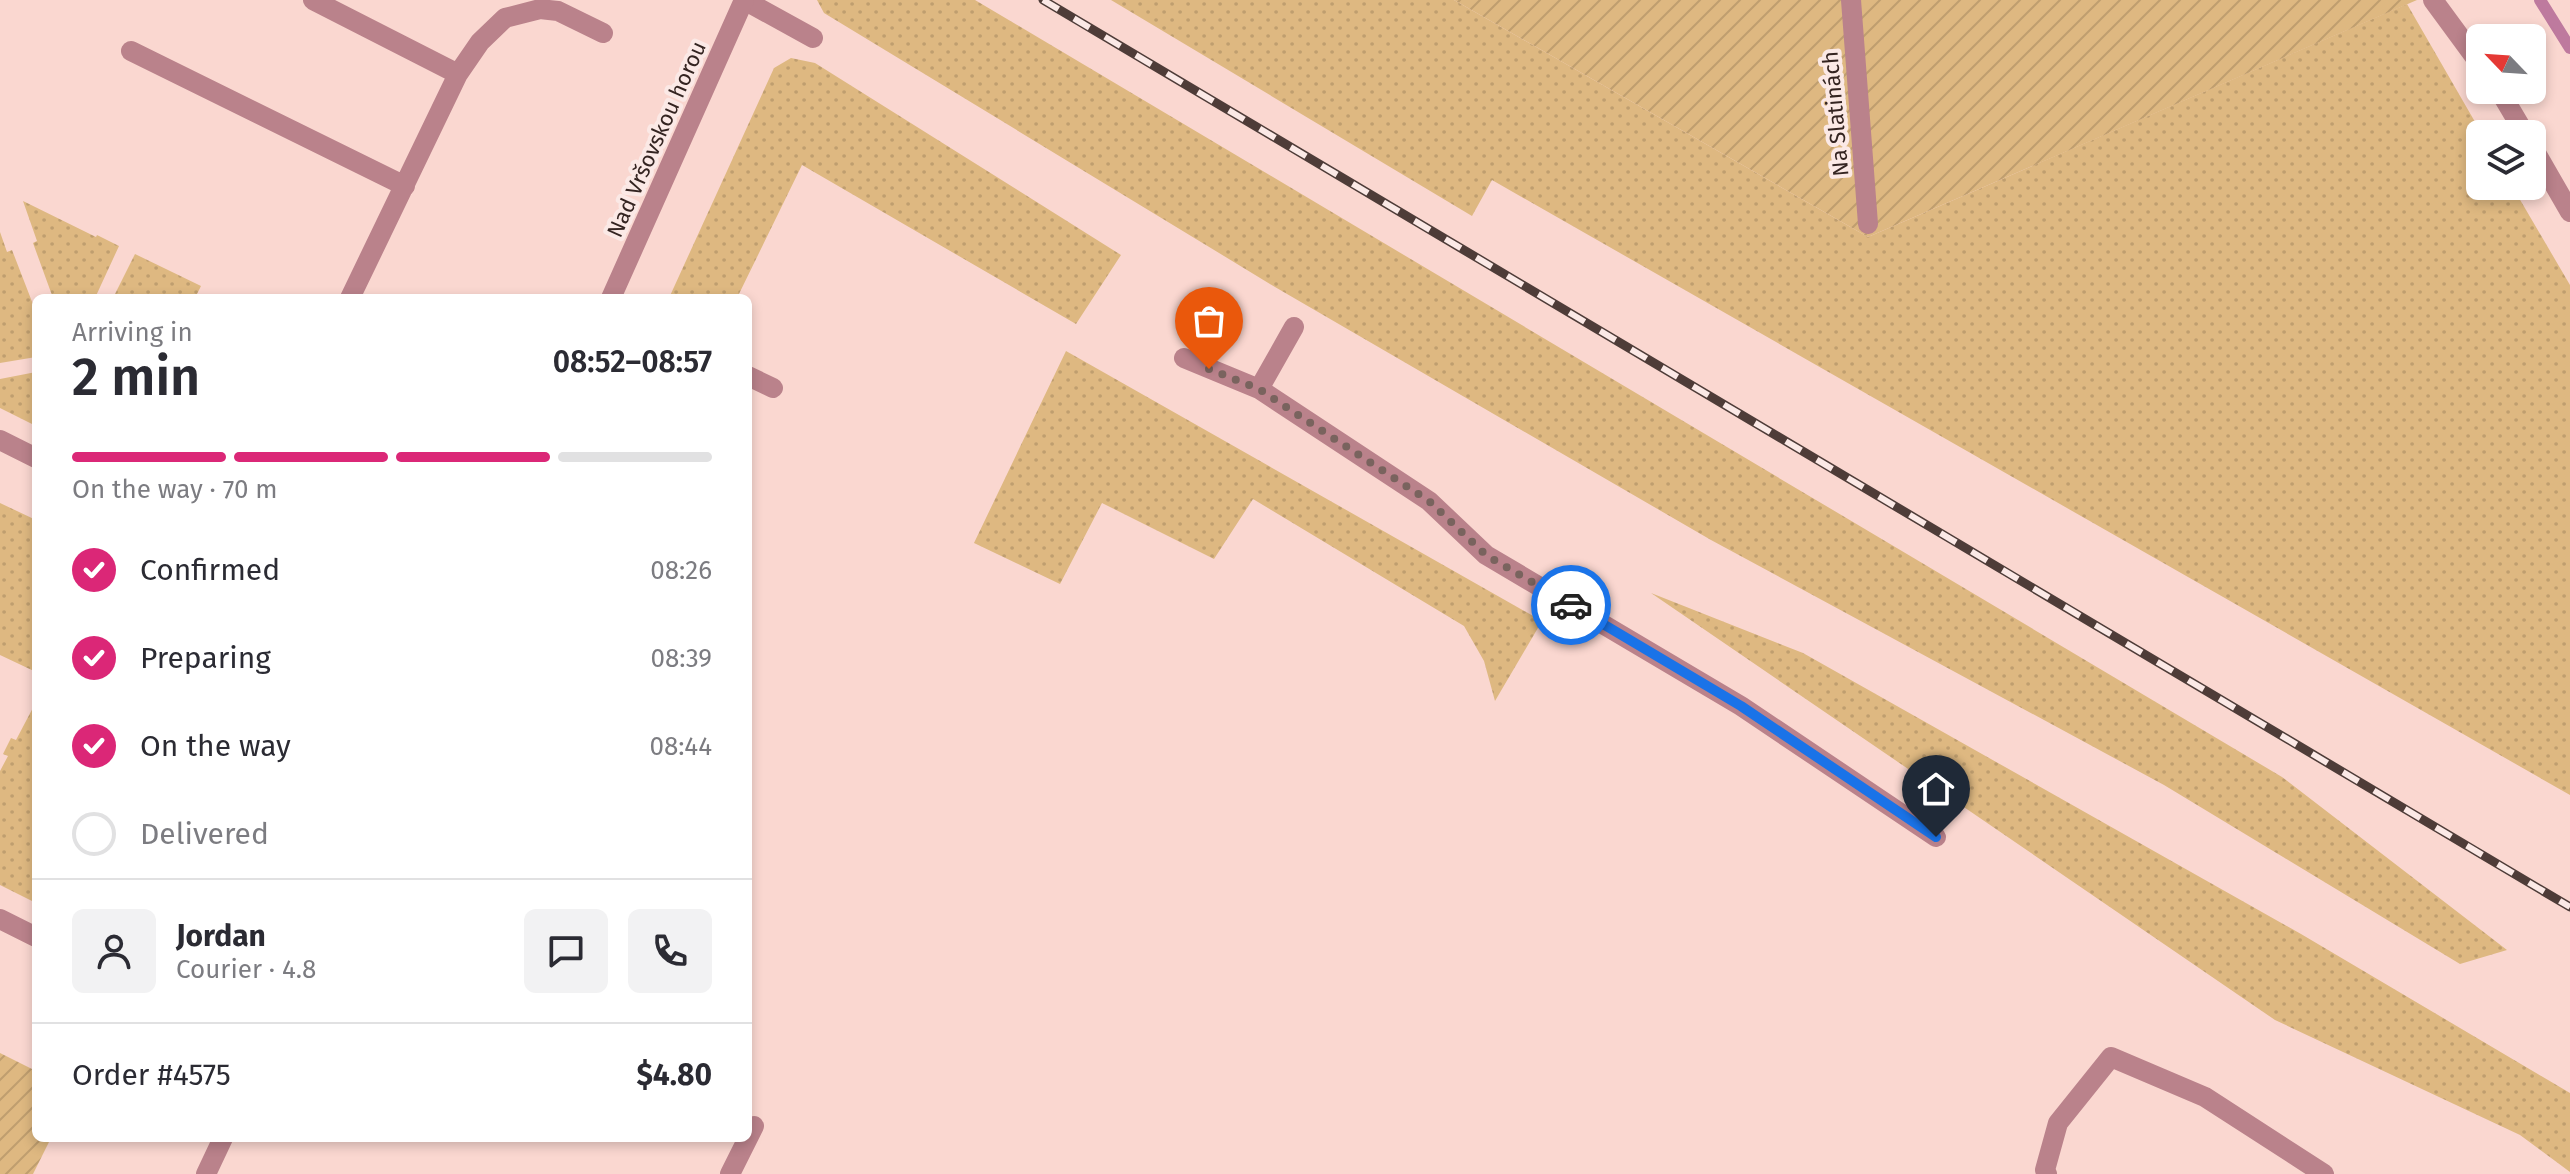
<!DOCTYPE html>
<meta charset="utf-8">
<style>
body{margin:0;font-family:"Fira Sans",sans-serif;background:#f2f2f3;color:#2b2b33;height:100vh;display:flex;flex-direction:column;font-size:30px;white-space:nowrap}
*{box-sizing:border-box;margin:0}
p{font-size:26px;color:#7c7c81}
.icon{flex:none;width:44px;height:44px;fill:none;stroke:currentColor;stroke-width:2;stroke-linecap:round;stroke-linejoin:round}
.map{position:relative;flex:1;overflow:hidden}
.panel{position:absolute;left:32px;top:294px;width:720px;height:848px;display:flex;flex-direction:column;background:#fff;border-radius:12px;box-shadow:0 4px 12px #0003}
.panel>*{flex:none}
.needle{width:52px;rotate:295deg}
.controls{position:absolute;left:2466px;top:24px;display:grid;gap:16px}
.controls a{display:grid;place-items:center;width:80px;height:80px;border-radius:12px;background:#fff;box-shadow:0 4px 12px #0003;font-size:40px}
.pin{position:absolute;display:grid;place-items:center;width:68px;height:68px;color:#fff;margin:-82px -34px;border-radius:50% 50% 50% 0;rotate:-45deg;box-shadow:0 0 8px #0007}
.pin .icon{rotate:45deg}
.courier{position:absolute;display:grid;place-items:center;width:80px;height:80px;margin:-40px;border:6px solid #1a73e8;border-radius:50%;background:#fff;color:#222;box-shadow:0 2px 10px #0007}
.overview em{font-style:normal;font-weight:600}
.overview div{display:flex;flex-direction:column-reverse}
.overview{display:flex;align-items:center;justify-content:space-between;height:136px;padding:0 40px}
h1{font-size:52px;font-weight:600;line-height:60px}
.bar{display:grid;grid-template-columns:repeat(4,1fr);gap:12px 8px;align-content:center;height:96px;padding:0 40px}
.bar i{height:10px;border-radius:6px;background:#e1e1e2}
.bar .selected{background:#db2777}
.bar p{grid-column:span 4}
.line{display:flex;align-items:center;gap:20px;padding:0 40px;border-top:2px solid #e1e1e2}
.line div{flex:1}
.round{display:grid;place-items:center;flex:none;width:84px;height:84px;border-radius:12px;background:#f2f2f3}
ol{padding:0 40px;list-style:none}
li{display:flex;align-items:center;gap:24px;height:88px}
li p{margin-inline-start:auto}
li .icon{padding:8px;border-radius:50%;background:#db2777;color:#fff;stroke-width:4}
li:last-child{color:#7c7c81}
li i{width:44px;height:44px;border:4px solid #e1e1e2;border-radius:50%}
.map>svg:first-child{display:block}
</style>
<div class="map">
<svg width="2570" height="1174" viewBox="0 0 2570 1174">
<defs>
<pattern id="grass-dots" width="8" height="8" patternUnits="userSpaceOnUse" patternTransform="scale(2)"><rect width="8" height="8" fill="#deb881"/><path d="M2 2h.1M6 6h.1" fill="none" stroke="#bf9e6f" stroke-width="1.8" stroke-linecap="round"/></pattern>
<pattern id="garden-furrows" width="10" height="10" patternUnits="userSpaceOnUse" patternTransform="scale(2)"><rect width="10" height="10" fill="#deb881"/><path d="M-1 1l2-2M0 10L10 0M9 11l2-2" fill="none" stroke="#bf9e6f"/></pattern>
</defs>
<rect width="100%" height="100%" fill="#fad7d0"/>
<path fill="url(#grass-dots)" d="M817,0h158l1307,777 225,173 -47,14 -296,-179 -453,-245 -436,-253 -451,-274z
M1111,0h343l414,237 539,-233 75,130h-2v52h32l58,99v510l-1078,-615 -20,36z
M791,58l24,5 306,192 -45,69 -274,-159 -65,133h-68l105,-230z
M23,201l73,36 1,-2 22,11 -24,52h-42l-20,-55 4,-2z
M0,232l7,20 5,-2 24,62v45l-36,6z
M135,254l66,32 -6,12h-82z
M1066,351l476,270 -47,80 -11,-40 -20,-35 -211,-127 -39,60 -112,-56 -42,81 -86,-41z
M36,372v54l-36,-18v-29z
M0,503l36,17v152l-36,-17z
M1651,593l152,60 498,281 269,159v79l-50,-37 -245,-115z
M36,702v201l-36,-18v-114l8,-15 -5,-2 8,-16 5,2z"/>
<path fill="url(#garden-furrows)" d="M1454,0h963l-549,237z
M0,1053l36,18v67h15l-18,36h-33z"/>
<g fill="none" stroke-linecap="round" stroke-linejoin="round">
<path stroke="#be7a9e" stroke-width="12" d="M2540,0l30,48"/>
<path stroke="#ba828b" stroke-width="20" d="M313,0l145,74
M744,0l69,38
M131,51l274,135
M350,298l108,-224 22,-32 25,-24 35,-9 18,2 45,22
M1184,358l75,31 170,112 57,54 255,151 195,131
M748,376l25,12
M1259,389l35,-62
M0,440l36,18
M730,1174l24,-48
M2047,1174l-2,-4 13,-47 53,-66 94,40 119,77"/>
<path stroke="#ba828b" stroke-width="20" d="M1851,0l17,224
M2433,0l47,64
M2499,90l26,44
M2532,146l38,66
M611,298l133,-298
M0,919l36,18
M206,1174l17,-36"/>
<g stroke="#4e3c38" stroke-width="9">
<path id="rail" d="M1043,0l1527,907"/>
</g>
<use href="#rail" stroke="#fbe9e6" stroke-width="6" stroke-dasharray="18" stroke-linecap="butt"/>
</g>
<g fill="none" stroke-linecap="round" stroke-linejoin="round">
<path stroke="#79635e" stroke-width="8" stroke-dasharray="0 14.4" d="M1209,369l50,20 24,16 146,96 57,54 85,50"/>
<path stroke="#1a73e8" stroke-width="10" d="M1571,605l170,101 195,131"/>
</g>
<g text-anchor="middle" stroke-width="8" stroke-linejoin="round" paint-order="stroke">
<g font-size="22" fill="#342421" stroke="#fbe9e6">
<text transform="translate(1835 114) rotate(-95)" y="8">Na Slatinách</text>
<text transform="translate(656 139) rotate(-66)" y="8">Nad Vršovskou horou</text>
</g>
</g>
</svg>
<div class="controls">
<a><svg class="needle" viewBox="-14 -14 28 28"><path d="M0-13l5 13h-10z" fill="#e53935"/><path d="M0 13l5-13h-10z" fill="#7c7c81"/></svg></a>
<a><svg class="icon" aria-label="layers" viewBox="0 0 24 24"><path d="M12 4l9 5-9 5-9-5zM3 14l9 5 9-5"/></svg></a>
</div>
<div class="pin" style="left:1209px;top:369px;background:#ea580c"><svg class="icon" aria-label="bag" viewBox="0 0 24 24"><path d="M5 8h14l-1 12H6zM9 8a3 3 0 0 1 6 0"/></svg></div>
<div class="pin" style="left:1936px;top:837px;background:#1f2937"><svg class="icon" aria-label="home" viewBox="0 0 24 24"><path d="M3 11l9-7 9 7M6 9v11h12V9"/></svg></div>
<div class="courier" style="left:1571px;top:605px"><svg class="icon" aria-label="car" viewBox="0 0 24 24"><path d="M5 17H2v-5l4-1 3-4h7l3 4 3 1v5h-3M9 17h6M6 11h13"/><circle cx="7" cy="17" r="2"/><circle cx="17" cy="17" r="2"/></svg></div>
<section class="panel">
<div class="overview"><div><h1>2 min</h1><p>Arriving in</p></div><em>08:52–08:57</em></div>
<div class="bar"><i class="selected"></i><i class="selected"></i><i class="selected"></i><i></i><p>On the way · 70 m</p></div>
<ol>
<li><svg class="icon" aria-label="check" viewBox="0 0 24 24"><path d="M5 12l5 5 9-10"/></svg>Confirmed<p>08:26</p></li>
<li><svg class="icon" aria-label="check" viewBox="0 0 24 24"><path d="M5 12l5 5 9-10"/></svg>Preparing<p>08:39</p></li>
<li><svg class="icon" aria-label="check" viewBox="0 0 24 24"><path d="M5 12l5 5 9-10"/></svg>On the way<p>08:44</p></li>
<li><i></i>Delivered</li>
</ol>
<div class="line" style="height:144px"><a class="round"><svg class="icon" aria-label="person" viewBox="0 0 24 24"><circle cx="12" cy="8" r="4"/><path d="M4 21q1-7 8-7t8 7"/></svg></a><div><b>Jordan</b><p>Courier · 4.8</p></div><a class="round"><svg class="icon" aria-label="chat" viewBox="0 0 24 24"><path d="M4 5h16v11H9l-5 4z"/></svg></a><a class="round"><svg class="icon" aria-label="phone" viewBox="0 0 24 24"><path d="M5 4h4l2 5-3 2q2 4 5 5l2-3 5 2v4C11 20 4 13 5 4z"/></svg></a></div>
<div class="line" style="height:104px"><div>Order #4575</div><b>$4.80</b></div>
</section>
</div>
